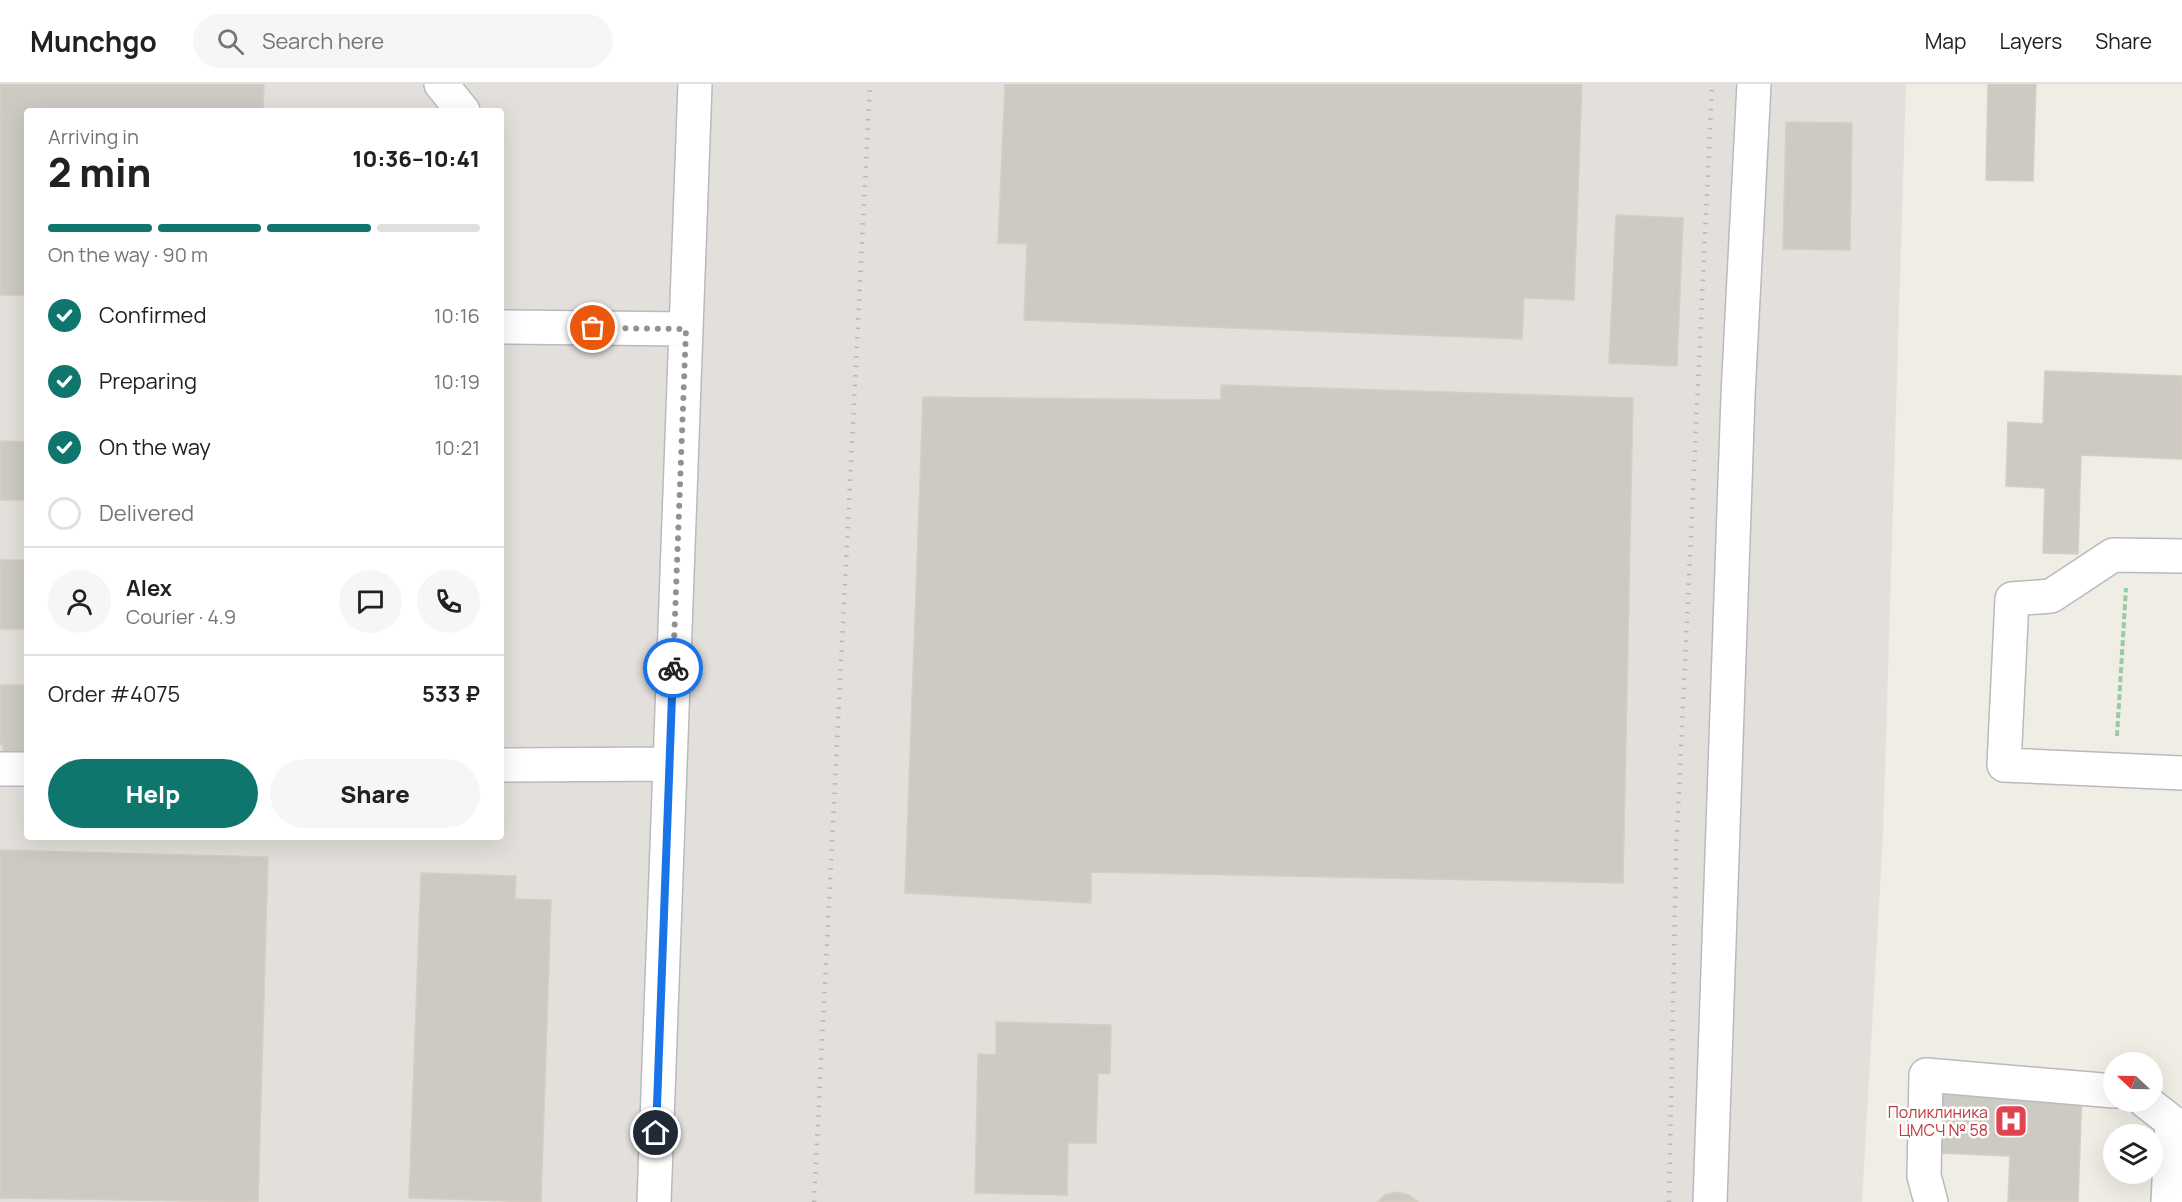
<!DOCTYPE html>
<meta charset="utf-8">
<style>
body{margin:0;font-family:Manrope,sans-serif;background:#f6f6f6;color:#202124;height:100vh;display:flex;flex-direction:column;font-size:22px;white-space:nowrap}
*{box-sizing:border-box;margin:0}
p{font-size:20px;color:#757577}
.icon{flex:none;width:33px;height:33px;fill:none;stroke:currentColor;stroke-width:2;stroke-linecap:round;stroke-linejoin:round}
.map{position:relative;flex:1;overflow:hidden}
.details{position:absolute;left:24px;top:24px;width:480px;height:732px;display:flex;flex-direction:column;background:#fff;border-radius:6px;box-shadow:0 6px 24px #0002}
.details>*{flex:none}
.needle{width:39px;rotate:292deg}
.tools{position:absolute;left:2103px;top:968px;display:grid;gap:12px}
.tools a{display:grid;place-items:center;width:60px;height:60px;border-radius:50%;background:#fff;box-shadow:0 6px 24px #0002;font-size:30px}
.pin{position:absolute;display:grid;place-items:center;width:51px;height:51px;color:#fff;margin:-26px;border:3px solid #fff;border-radius:50%;box-shadow:0 2px 6px #0007}
.courier{position:absolute;display:grid;place-items:center;width:60px;height:60px;margin:-30px;border:4px solid #1a73e8;border-radius:50%;background:#fff;color:#222;box-shadow:0 2px 8px #0007}
.headline em{font-style:normal;font-weight:800}
.headline div{display:flex;flex-direction:column-reverse}
.headline{display:flex;align-items:center;justify-content:space-between;height:102px;padding:0 24px}
h1{font-size:39px;font-weight:800;line-height:45px}
.bar{display:grid;grid-template-columns:repeat(4,1fr);gap:9px 6px;align-content:center;height:72px;padding:0 24px}
.bar i{height:8px;border-radius:4px;background:#e0e0e0}
.bar .selected{background:#0f766e}
.bar p{grid-column:span 4}
.line{display:flex;align-items:center;gap:15px;padding:0 24px;border-top:2px solid #e0e0e0}
.line div{flex:1}
.round{display:grid;place-items:center;flex:none;width:63px;height:63px;border-radius:32px;background:#f6f6f6}
ol{padding:0 24px;list-style:none}
li{display:flex;align-items:center;gap:18px;height:66px}
li p{margin-inline-start:auto}
li .icon{padding:6px;border-radius:50%;background:#0f766e;color:#fff;stroke-width:4}
li:last-child{color:#757577}
li i{width:33px;height:33px;border:3px solid #e0e0e0;border-radius:50%}
.action{display:flex;gap:12px;margin-top:auto;padding:12px 24px}
.action a{flex:1;height:69px;border-radius:36px;background:#0f766e;color:#fff;font-size:24px;font-weight:800;line-height:69px;text-align:center}
.action a+a{background:#f6f6f6;color:#202124}
header{display:flex;align-items:center;gap:36px;box-sizing:border-box;height:84px;padding:0 30px;background:#fff;border-bottom:2px solid #e0e0e0}
header strong{font-size:28px}
nav{display:flex;gap:33px;margin-inline-start:auto;font-size:21px}
.search{width:420px;height:54px;background:#f6f6f6;display:flex;align-items:center;gap:15px;box-sizing:border-box;padding:0 21px;border-radius:33px;color:#757577;font-size:22px}
.map>svg:first-child{display:block}
</style>
<header>
<strong>Munchgo</strong>
<div class="search"><svg class="icon" aria-label="search" viewBox="0 0 24 24"><circle cx="10" cy="10" r="6"/><path d="M15 15l6 6"/></svg>Search here</div>
<nav><a>Map</a><a>Layers</a><a>Share</a></nav>
</header>
<div class="map">
<svg width="2182" height="1118" viewBox="0 0 2182 1118">
<rect width="100%" height="100%" fill="#f0ede4"/>
<path fill="#e3e0dc" fill-rule="evenodd" d="M0,0h1906l-23,751 -21,367h-1862zM27,27h474v726h-474z"/>
<path fill="#cdc9c3" stroke="#d5cec2" stroke-width="1.5" d="M0,0h264l-1,27h-236v184h-27z
M1005,0h577l-8,216 -50,-2 -2,41 -498,-19 3,-76 -29,-1z
M1988,0h48l-3,97 -47,-1z
M1786,38l66,1 -2,127 -67,-1z
M1616,131l67,3 -6,148 -68,-3z
M2045,287l137,5v83l-101,-4 -3,99 -35,-1 2,-65 -39,-2 2,-64 35,2z
M1221,301l412,13 -10,485 -532,-11v31l-186,-10 18,-496 298,3z
M0,357l27,1v58h-27z
M0,476h27v69h-27z
M0,601h27v71l-24,-1v-11h-3z
M0,766l268,7 -10,345 -258,-4z
M421,789l95,3 -1,23 36,1 -10,302 -132,-4z
M996,938l115,3 -1,49 -12,-1 -2,70h-28l-1,52 -92,-2 3,-139 18,1z
M1943,1000l139,5 -4,113h-70l2,-46 -70,-3z
M1396,1108l13,3 9,7h-41l8,-7z"/>
<g fill="none" stroke-linecap="round" stroke-linejoin="round">
<g stroke="#b7bbbf" stroke-width="36">
<path id="minor" d="M441,0l22,27
M501,243l185,2
M2182,472l-69,-1 -62,41 -39,3 -8,166 178,8
M501,681l169,-1
M0,685h27
M2145,1017l27,21 -4,80
M654,1118l41,-1118
M1710,1118l28,-806 16,-312
M1931,1118l-7,-26 2,-101 188,16"/>
</g>
<path stroke="#97cba3" stroke-width="4" stroke-dasharray="6 3" stroke-linecap="butt" d="M2117,652l9,-148"/>
<use href="#minor" stroke="#fff" stroke-width="33"/>
<path stroke="#b6b7b7" stroke-width="4.5" stroke-dasharray="1.5 8" stroke-linecap="butt" d="M814,1118l56,-1118
M1669,1118l7,-347 36,-771"/>
</g>
<g fill="none" stroke-linecap="round" stroke-linejoin="round">
<path stroke="#909292" stroke-width="6" stroke-dasharray="0 10.8" d="M593,244l93,1 -13,339"/>
<path stroke="#1a73e8" stroke-width="8" d="M656,1049l17,-465"/>
</g>
<defs>
<g id="hospital-square" transform="scale(1.725)"><rect x="-9" y="-9" width="18" height="18" rx="4" fill="#e0444e" stroke="#fff"/><path d="M-5-5h3v3.5h4V-5h3V5h-3V1.5h-4V5h-3Z" fill="#fff"/></g>
</defs>
<g fill-rule="evenodd">
<use href="#hospital-square" x="2011" y="1037"/>
</g>
<g text-anchor="middle" stroke-width="5" stroke-linejoin="round" paint-order="stroke">
<g font-size="16" fill="#be3a42" stroke="#fff" text-anchor="end">
<text x="1988" y="1034">Поликлиника<tspan x="1988" dy="18">ЦМСЧ № 58</tspan></text>
</g>
</g>
</svg>
<div class="tools">
<a><svg class="needle" viewBox="-14 -14 28 28"><path d="M0-13l5 13h-10z" fill="#e53935"/><path d="M0 13l5-13h-10z" fill="#757577"/></svg></a>
<a><svg class="icon" aria-label="layers" viewBox="0 0 24 24"><path d="M12 4l9 5-9 5-9-5zM3 14l9 5 9-5"/></svg></a>
</div>
<div class="pin" style="left:593px;top:244px;background:#ea580c"><svg class="icon" aria-label="bag" viewBox="0 0 24 24"><path d="M5 8h14l-1 12H6zM9 8a3 3 0 0 1 6 0"/></svg></div>
<div class="pin" style="left:656px;top:1049px;background:#1f2937"><svg class="icon" aria-label="home" viewBox="0 0 24 24"><path d="M3 11l9-7 9 7M6 9v11h12V9"/></svg></div>
<div class="courier" style="left:673px;top:584px"><svg class="icon" aria-label="bike" viewBox="0 0 24 24"><circle cx="6" cy="16" r="4"/><circle cx="18" cy="16" r="4"/><path d="M6 16l4-8h5l3 8M10 8l3 8H6M13 5h3"/></svg></div>
<section class="details">
<div class="headline"><div><h1>2 min</h1><p>Arriving in</p></div><em>10:36–10:41</em></div>
<div class="bar"><i class="selected"></i><i class="selected"></i><i class="selected"></i><i></i><p>On the way · 90 m</p></div>
<ol>
<li><svg class="icon" aria-label="check" viewBox="0 0 24 24"><path d="M5 12l5 5 9-10"/></svg>Confirmed<p>10:16</p></li>
<li><svg class="icon" aria-label="check" viewBox="0 0 24 24"><path d="M5 12l5 5 9-10"/></svg>Preparing<p>10:19</p></li>
<li><svg class="icon" aria-label="check" viewBox="0 0 24 24"><path d="M5 12l5 5 9-10"/></svg>On the way<p>10:21</p></li>
<li><i></i>Delivered</li>
</ol>
<div class="line" style="height:108px"><a class="round"><svg class="icon" aria-label="person" viewBox="0 0 24 24"><circle cx="12" cy="8" r="4"/><path d="M4 21q1-7 8-7t8 7"/></svg></a><div><b>Alex</b><p>Courier · 4.9</p></div><a class="round"><svg class="icon" aria-label="chat" viewBox="0 0 24 24"><path d="M4 5h16v11H9l-5 4z"/></svg></a><a class="round"><svg class="icon" aria-label="phone" viewBox="0 0 24 24"><path d="M5 4h4l2 5-3 2q2 4 5 5l2-3 5 2v4C11 20 4 13 5 4z"/></svg></a></div>
<div class="line" style="height:78px"><div>Order #4075</div><b>533 ₽</b></div>
<div class="action"><a>Help</a><a>Share</a></div>
</section>
</div>
